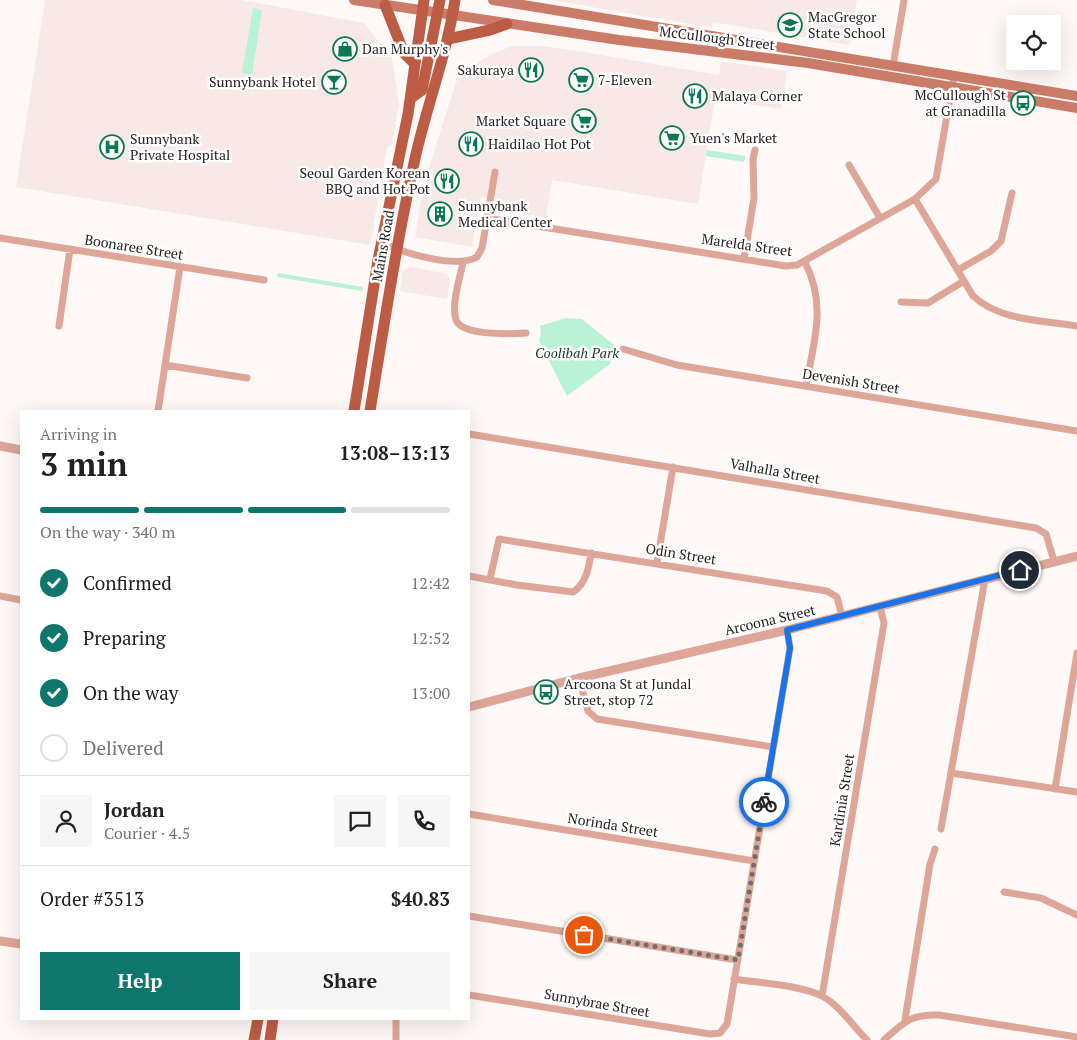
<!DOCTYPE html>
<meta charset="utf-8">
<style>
body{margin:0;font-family:"PT Serif",serif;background:#f6f6f6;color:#202124;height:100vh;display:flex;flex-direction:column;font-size:19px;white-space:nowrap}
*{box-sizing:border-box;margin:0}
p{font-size:16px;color:#757577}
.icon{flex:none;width:28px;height:28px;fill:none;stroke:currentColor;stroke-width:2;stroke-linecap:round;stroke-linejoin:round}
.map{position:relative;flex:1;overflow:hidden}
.sheet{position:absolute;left:20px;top:410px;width:450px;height:610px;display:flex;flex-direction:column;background:#fff;border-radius:0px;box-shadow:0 5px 20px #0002}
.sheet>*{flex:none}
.fabs{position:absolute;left:1006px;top:15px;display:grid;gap:10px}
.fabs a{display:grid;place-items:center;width:55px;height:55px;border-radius:0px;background:#fff;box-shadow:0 5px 20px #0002;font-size:25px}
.pin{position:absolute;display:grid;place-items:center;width:42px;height:42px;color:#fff;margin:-21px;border:2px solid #fff;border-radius:50%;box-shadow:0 1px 5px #0007}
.courier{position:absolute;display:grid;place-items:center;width:50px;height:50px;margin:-25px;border:4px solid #1a73e8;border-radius:50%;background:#fff;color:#222;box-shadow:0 1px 6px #0007}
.head em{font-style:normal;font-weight:600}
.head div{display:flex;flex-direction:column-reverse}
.head{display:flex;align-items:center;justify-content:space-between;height:85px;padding:0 20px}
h1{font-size:32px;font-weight:600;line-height:38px}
.bar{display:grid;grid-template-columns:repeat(4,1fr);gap:8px 5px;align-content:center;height:60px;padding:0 20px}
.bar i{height:6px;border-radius:4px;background:#e0e0e0}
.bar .on{background:#0f766e}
.bar p{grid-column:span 4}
.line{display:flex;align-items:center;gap:12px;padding:0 20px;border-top:1px solid #e0e0e0}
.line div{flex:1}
.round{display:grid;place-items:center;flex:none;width:52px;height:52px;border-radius:0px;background:#f6f6f6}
ol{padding:0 20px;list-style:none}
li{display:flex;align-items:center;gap:15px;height:55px}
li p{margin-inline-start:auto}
li .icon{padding:5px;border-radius:50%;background:#0f766e;color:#fff;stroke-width:4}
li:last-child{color:#757577}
li i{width:28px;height:28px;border:2px solid #e0e0e0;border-radius:50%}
.action{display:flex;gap:10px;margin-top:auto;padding:10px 20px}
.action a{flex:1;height:58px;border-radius:0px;background:#0f766e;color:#fff;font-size:20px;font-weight:600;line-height:58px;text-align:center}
.action a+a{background:#f6f6f6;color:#202124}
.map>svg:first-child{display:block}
</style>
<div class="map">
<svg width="1077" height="1040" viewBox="0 0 1077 1040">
<rect width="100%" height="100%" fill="#fef8f6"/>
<path fill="#f8e9e6" d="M45,0h197l122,23 28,35 7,46 -7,40 -5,3 -17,98 -354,-58z
M552,0h305l-7,45 -137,-23 -1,6z
M512,46h31l41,6 135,23 2,-14 66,10 -6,38 -66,-10 -17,105 -146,-24 -6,38 -42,-8 -4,-4v-6l-19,-3 -9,50 -57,-10 8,-50 33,-105 15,-15 19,-12z
M412,267l35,7 3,6 -3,19 -47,-8 3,-21z"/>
<path fill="#b9f2d4" d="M253,8l9,2 -10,65 -10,-2z
M707,150l38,6 -1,6 -38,-6z
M278,273l85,14 -1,4 -85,-14z
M566,318l16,1 32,26 -4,19 -43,32 -28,-55 2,-8 -1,-7z"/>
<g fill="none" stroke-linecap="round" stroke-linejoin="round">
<path stroke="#dda698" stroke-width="7" d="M893,66l11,-66
M849,165l31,53
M915,199l58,97c27,25 69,24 104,30
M487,218l299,48 11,-1 118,-66 21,-20 18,-104
M0,238l264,42
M382,242c20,11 74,27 95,15l5,-9 13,-76
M744,259l10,-61 -1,-39 2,-9
M463,262c-3,17 -12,41 -7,58 6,16 55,14 70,13
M805,262c22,44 9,78 1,124
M958,270l33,-19 10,-10 11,-48
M901,302l27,1 36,-22
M59,326l11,-77
M623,349l54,16 400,66
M165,365l82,13
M158,411l22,-144
M469,434l567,94 10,6 8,27
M657,563l16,-96
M469,576l48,9 56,7c13,-8 16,-25 18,-39
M490,579l9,-40 328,52 10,6 5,19
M0,596l21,4
M579,678l9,33 9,8 176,28
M951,773l126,19
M1055,789l22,-136
M469,814l285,47
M941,829l44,-250
M1004,892l37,6 36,17
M469,916l268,44
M734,979c26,4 65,6 88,17 17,9 31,30 45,44
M469,995l241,39 10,-1 7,-9 63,-376 -3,-18
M822,996l62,-373 -4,-16
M905,1020l25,-156 5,-15
M396,1040v-21
M884,1040c20,-18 27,-26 55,-25l138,22"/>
<path stroke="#dda698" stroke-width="9" d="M0,446l21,4
M469,707l110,-29 208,-48 290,-74
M0,941l21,3"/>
<path stroke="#cb7c68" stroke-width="10" d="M354,0l265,40 189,23 269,45
M493,0l584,96"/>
<path stroke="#bc5c45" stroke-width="11" d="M385,5l19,48 11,11
M448,39l42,-9 17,-6
M411,98l11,-8 18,-90
M354,411l24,-151 30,-146 16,-114
M370,411c14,-86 27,-172 46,-257 12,-52 31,-101 39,-154
M254,1040l4,-21
M270,1040l3,-21"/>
</g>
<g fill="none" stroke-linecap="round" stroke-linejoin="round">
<path stroke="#736d6c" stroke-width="5" stroke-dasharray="0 9" d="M584,935l154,25 26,-158"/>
<path stroke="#1a73e8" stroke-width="6" d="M764,802l26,-154 -3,-18 233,-60"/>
</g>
<defs>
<g id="school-ring" transform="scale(1.25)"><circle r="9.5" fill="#fff" stroke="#0c7852" stroke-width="1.5"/><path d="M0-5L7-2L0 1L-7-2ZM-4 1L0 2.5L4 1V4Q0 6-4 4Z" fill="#0c7852"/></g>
<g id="shop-ring" transform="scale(1.25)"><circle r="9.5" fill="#fff" stroke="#0c7852" stroke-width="1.5"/><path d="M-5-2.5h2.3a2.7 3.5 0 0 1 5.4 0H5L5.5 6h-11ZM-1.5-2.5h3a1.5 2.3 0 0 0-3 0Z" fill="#0c7852"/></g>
<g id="restaurant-ring" transform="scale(1.25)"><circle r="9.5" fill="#fff" stroke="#0c7852" stroke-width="1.5"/><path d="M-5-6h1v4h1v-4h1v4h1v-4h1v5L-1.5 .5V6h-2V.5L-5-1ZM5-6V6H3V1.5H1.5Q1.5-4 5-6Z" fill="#0c7852"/></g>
<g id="supermarket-ring" transform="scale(1.25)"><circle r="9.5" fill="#fff" stroke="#0c7852" stroke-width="1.5"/><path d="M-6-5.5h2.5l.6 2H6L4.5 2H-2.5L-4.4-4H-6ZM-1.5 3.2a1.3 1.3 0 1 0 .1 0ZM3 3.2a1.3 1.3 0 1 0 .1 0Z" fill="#0c7852"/></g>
<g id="bar-ring" transform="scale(1.25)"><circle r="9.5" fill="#fff" stroke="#0c7852" stroke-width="1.5"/><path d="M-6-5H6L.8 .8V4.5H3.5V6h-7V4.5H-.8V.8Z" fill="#0c7852"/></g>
<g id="bus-ring" transform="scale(1.25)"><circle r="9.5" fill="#fff" stroke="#0c7852" stroke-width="1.5"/><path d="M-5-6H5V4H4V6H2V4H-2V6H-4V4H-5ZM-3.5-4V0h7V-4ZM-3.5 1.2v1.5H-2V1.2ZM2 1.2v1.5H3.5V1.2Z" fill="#0c7852"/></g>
<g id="hospital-ring" transform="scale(1.25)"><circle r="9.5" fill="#fff" stroke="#0c7852" stroke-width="1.5"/><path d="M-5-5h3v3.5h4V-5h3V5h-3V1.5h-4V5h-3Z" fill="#0c7852"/></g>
<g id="building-ring" transform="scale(1.25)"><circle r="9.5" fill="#fff" stroke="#0c7852" stroke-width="1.5"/><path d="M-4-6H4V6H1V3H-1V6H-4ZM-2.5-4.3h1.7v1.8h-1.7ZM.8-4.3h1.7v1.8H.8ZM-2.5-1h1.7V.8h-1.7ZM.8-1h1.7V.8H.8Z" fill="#0c7852"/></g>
</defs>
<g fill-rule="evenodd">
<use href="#school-ring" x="790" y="25"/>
<use href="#shop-ring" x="345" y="49"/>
<use href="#restaurant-ring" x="531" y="70"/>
<use href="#supermarket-ring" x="581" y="80"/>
<use href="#bar-ring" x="334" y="82"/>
<use href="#restaurant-ring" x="695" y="96"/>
<use href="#bus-ring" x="1023" y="103"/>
<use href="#supermarket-ring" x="584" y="121"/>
<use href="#supermarket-ring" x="672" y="138"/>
<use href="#restaurant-ring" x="471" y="144"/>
<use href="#hospital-ring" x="112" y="147"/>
<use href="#restaurant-ring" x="447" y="181"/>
<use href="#building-ring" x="440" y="214"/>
<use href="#bus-ring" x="546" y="692"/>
</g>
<g text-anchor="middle" stroke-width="5" stroke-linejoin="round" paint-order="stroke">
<g font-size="14" fill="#282221" stroke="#fff" text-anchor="start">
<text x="808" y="22">MacGregor<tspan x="808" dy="16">State School</tspan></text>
<text x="362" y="54">Dan Murphy's</text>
<text x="514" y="75" text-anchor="end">Sakuraya</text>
<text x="598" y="85">7-Eleven</text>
<text x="316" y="87" text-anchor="end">Sunnybank Hotel</text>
<text x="1006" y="100" text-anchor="end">McCullough St<tspan x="1006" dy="16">at Granadilla</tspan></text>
<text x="712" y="101">Malaya Corner</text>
<text x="566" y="126" text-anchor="end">Market Square</text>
<text x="690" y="143">Yuen's Market</text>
<text x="130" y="144">Sunnybank<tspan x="130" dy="16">Private Hospital</tspan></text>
<text x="488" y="149">Haidilao Hot Pot</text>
<text x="430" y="178" text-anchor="end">Seoul Garden Korean<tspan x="430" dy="16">BBQ and Hot Pot</tspan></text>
<text x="458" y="211">Sunnybank<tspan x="458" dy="16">Medical Center</tspan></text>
<text x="564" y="689">Arcoona St at Jundal<tspan x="564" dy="16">Street, stop 72</tspan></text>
</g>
<g font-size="14" fill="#282221" stroke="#fff">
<text transform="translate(717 38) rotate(7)" y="5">McCullough Street</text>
<text transform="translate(747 245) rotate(8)" y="5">Marelda Street</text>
<text transform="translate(383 246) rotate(-80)" y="5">Mains Road</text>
<text transform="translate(134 247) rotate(9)" y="5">Boonaree Street</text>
<text transform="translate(851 381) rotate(9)" y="5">Devenish Street</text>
<text transform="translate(775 471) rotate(10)" y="5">Valhalla Street</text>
<text transform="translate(681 554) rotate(9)" y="5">Odin Street</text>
<text transform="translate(770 620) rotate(-13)" y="5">Arcoona Street</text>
<text transform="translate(842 800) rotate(-81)" y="5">Kardinia Street</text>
<text transform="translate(613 825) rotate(9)" y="5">Norinda Street</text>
<text transform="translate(597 1003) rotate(10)" y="5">Sunnybrae Street</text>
</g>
<g font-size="14" font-style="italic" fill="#17392a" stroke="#fff">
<text x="577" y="358">Coolibah Park</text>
</g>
</g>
</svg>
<div class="fabs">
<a><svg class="icon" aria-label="locate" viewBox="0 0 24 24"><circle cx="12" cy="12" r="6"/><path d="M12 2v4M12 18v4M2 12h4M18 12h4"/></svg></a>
</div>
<div class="pin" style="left:584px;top:935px;background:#ea580c"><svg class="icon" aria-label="bag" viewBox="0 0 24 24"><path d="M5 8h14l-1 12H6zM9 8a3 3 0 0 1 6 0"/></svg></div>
<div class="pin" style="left:1020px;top:570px;background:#1f2937"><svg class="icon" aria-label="home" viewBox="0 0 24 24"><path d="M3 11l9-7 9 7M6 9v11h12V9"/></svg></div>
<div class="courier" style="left:764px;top:802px"><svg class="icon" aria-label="bike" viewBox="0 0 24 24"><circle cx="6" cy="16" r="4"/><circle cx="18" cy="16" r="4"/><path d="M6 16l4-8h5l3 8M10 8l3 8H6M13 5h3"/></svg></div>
<section class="sheet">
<div class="head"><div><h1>3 min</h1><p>Arriving in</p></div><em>13:08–13:13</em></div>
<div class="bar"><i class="on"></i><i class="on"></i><i class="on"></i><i></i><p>On the way · 340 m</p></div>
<ol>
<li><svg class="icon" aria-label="check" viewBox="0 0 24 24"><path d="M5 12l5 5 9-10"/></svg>Confirmed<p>12:42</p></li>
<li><svg class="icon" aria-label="check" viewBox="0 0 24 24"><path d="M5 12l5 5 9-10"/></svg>Preparing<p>12:52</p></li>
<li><svg class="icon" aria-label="check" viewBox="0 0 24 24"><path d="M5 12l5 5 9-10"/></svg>On the way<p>13:00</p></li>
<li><i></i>Delivered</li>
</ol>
<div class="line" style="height:90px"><a class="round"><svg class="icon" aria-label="person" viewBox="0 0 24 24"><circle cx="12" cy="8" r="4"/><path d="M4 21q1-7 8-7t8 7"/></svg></a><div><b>Jordan</b><p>Courier · 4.5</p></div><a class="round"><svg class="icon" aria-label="chat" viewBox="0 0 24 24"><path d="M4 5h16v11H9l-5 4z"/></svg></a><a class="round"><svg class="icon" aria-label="phone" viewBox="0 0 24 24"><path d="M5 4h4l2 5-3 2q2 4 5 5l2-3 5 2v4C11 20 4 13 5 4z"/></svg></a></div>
<div class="line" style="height:65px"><div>Order #3513</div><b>$40.83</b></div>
<div class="action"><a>Help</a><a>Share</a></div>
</section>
</div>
